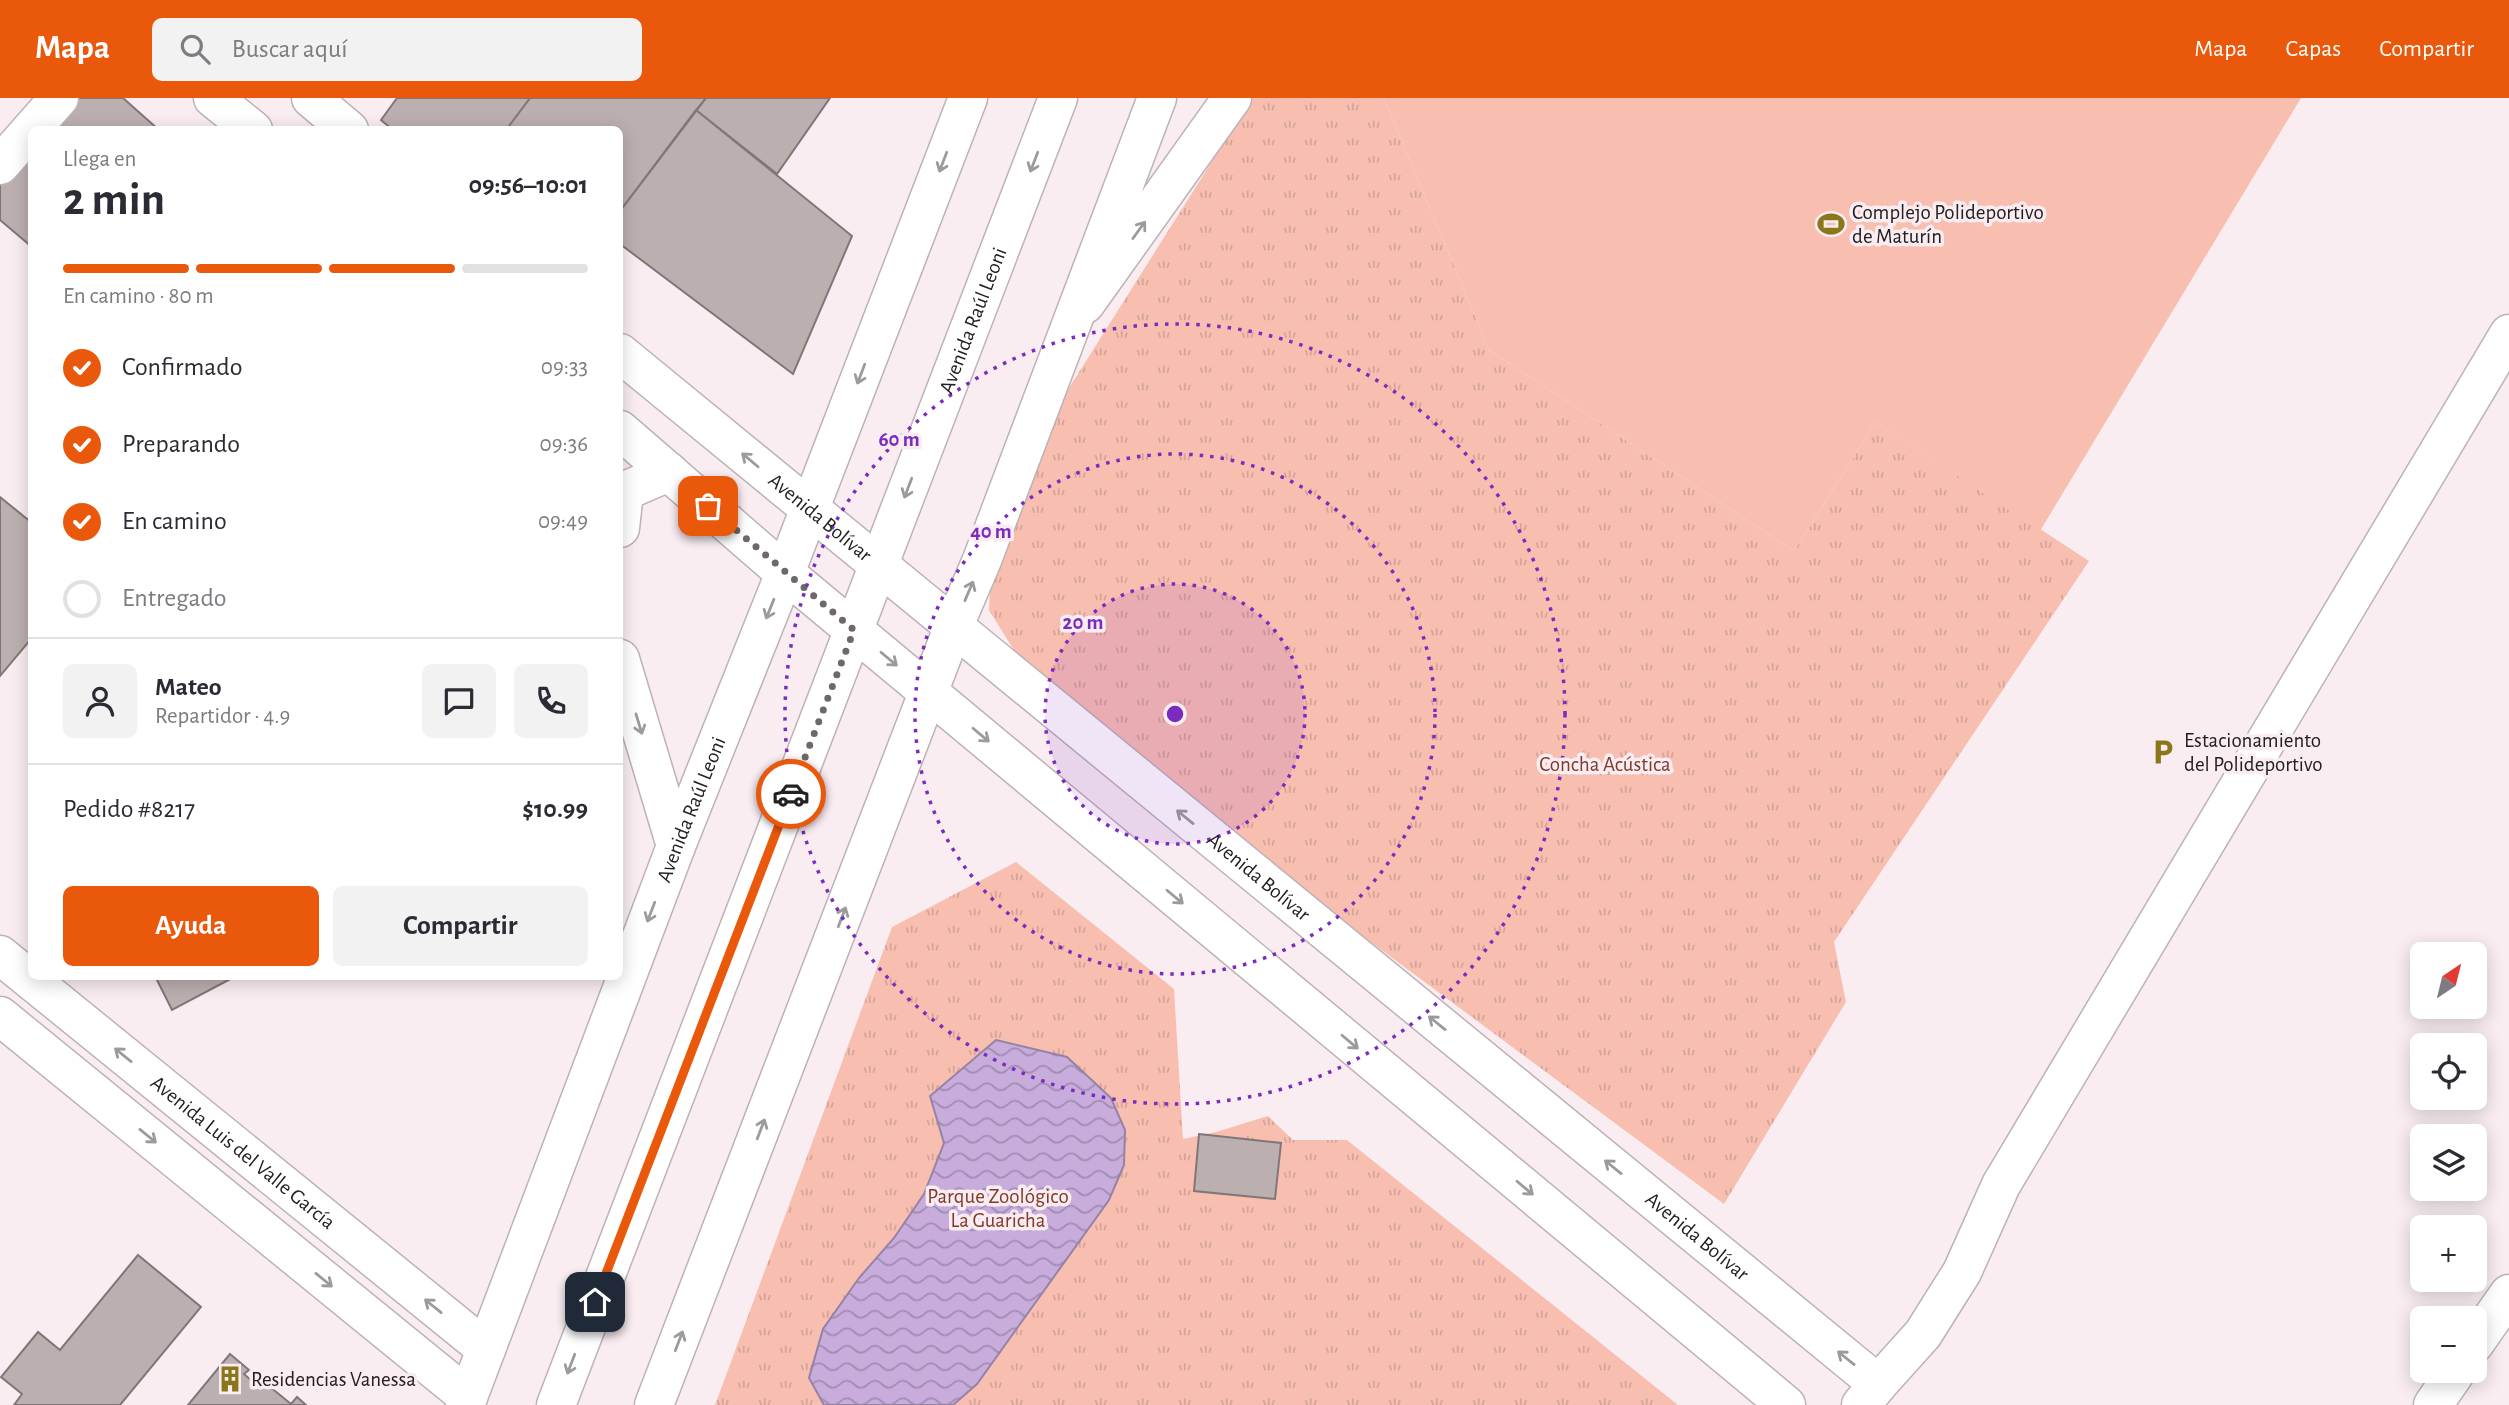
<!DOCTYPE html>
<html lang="es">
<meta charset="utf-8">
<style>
body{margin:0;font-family:"Alegreya Sans",sans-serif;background:#f2f2f3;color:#2b2b33;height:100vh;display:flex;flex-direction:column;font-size:26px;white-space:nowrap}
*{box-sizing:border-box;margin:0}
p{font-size:23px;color:#7c7c81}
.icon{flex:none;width:38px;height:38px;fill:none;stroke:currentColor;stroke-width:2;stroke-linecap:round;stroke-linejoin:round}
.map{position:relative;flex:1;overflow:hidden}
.details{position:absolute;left:28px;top:28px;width:595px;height:854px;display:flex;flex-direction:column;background:#fff;border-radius:10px;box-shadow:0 4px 18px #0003}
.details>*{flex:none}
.needle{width:46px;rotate:35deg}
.buttons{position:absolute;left:2410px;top:844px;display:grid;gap:14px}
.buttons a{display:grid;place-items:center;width:77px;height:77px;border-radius:10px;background:#fff;box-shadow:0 4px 18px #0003;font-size:35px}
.pin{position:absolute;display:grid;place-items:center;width:60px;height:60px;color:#fff;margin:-30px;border-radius:14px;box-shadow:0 4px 10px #0006}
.courier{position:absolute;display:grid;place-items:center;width:70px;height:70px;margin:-35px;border:5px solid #ea580c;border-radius:50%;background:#fff;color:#222;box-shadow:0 2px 9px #0007}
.head em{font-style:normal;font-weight:700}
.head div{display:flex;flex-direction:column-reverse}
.head{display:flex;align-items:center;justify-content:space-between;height:119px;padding:0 35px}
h1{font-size:46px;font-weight:700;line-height:52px}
.bar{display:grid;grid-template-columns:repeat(4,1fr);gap:10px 7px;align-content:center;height:84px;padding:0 35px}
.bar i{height:9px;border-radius:5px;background:#e1e1e2}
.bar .active{background:#ea580c}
.bar p{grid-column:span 4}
.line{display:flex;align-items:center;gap:18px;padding:0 35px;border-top:2px solid #e1e1e2}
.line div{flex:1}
.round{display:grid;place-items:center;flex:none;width:74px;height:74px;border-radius:10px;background:#f2f2f3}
ol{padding:0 35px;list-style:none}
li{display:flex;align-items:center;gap:21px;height:77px}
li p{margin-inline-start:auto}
li .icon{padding:7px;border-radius:50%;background:#ea580c;color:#fff;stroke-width:4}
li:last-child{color:#7c7c81}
li i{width:38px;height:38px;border:4px solid #e1e1e2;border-radius:50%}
.action{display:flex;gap:14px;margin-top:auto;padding:14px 35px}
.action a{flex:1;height:80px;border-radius:10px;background:#ea580c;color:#fff;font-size:28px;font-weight:700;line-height:80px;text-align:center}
.action a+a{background:#f2f2f3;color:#2b2b33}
header{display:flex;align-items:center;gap:42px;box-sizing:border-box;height:98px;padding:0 35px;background:#ea580c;color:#fff}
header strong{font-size:33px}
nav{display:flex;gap:38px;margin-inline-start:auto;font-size:24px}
.search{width:490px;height:63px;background:#f2f2f3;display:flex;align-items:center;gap:18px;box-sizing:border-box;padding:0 24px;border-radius:10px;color:#7c7c81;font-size:26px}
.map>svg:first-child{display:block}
</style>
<header>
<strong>Mapa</strong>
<div class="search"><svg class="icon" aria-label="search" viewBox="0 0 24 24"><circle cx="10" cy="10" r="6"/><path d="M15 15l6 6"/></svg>Buscar aquí</div>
<nav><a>Mapa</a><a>Capas</a><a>Compartir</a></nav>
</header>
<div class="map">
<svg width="2509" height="1307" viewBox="0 0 2509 1307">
<defs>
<pattern id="park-tufts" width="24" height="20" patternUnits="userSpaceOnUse" patternTransform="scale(1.75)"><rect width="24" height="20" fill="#f8bfb1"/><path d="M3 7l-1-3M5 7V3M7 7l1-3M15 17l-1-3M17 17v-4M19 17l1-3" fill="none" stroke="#d4a498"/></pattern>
<pattern id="water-waves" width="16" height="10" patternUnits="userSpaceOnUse" patternTransform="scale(1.75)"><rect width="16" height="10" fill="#c7acdc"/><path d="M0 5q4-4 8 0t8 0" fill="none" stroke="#a18cb2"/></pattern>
</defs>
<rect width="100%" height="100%" fill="#f9edf2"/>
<path fill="url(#park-tufts)" d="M1252,0h132l105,252 305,201 82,-129 213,139 -255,381 12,60 -122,202 -360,-267 -349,-285 -26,-42 2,-48 66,-155z
M1016,764l158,127 9,150 33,-7 52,-16 25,24h54l331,265h-963l177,-478z"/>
<path fill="#f8bfb1" d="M1384,0h917l-261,433 -164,-109 -82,129 -305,-201z"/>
<path fill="url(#water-waves)" stroke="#9682a4" stroke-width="2" d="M996,942l71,17 44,41 14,32 -1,35 -15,35 -132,184 -24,21h-129l-15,-27 14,-49 36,-51 35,-40 30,-44 20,-51 -14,-47z"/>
<path fill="#bcafb0" stroke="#817677" stroke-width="2" d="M71,0h52l36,32h-116z
M397,0h133l-24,32h-113l-12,-10z
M530,0h176l-86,113v-81h-114z
M706,0h124l-53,76 -81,-64z
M696,12l156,126 -59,138 -173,-130v-33z
M32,45v104l-32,-27v-41z
M0,399l32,26v115l-32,38z
M155,878h81l-64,34z
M1199,1036l82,9 -6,56 -81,-8z
M138,1157l63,52 -81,98h-106l8,-11 -21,-17 37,-45 22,18z
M230,1256l19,16 -5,4 9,8 5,-5 33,27 6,-7 9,8h-118z"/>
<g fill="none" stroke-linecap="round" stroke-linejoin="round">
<g stroke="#bdb2b6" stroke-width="41">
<g id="minor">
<path d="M213,0l40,32"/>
<path d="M311,0l38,32"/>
<path d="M0,67l59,-67"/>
<path d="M1085,206l147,-206"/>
<path id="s1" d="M620,255l1258,1031 -17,21"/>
<path d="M620,332l165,143 1001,832"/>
<path d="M620,395l49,-21"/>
<path d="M620,430l4,-36"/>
<path d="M620,561l56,187"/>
<path id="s2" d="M0,857l486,394"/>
<path d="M0,918l468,381"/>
<path d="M2474,1246l35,-50"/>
<path d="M1878,1286l45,-50 39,-62 39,-87 508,-851"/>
<path id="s3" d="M465,1307l211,-559 109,-273 183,-475"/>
<path d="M2433,1307l24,-35"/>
</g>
</g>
<g stroke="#bdb2b6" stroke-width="41">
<g id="highway">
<path id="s4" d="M556,1307l502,-1307"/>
<path d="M654,1307l299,-777 29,-68 175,-462"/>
</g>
</g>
<use href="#minor" stroke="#fff" stroke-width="38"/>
<use href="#highway" stroke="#fff" stroke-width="38"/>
</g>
<defs><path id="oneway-shaft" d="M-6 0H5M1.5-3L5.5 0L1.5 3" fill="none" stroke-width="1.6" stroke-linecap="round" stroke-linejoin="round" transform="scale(1.75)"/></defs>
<g stroke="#9c9b9b">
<use href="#oneway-shaft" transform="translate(943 64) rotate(111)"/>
<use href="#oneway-shaft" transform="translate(1034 64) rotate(111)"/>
<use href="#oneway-shaft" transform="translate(1139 132) rotate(-54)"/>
<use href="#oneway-shaft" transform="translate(861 276) rotate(111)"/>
<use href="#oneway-shaft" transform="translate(750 362) rotate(-140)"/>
<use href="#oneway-shaft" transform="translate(908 390) rotate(111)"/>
<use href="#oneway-shaft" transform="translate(969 493) rotate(-67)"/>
<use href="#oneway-shaft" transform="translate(770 511) rotate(112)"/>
<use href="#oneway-shaft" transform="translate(889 561) rotate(40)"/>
<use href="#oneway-shaft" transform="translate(639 626) rotate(73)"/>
<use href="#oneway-shaft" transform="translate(981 637) rotate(40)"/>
<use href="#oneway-shaft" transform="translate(1185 719) rotate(-141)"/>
<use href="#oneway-shaft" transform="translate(1175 799) rotate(40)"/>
<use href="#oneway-shaft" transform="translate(651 814) rotate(111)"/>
<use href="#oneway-shaft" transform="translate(842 819) rotate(-69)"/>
<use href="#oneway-shaft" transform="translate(1437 925) rotate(-141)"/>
<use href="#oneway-shaft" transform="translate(1350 944) rotate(40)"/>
<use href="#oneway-shaft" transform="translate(123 957) rotate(-141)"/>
<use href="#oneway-shaft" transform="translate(761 1031) rotate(-69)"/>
<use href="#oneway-shaft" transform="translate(148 1038) rotate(39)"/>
<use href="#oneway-shaft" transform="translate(1613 1069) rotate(-141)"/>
<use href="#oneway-shaft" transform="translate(1525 1090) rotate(40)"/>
<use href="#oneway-shaft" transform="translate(324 1182) rotate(39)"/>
<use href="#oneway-shaft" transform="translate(433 1208) rotate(-141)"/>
<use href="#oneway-shaft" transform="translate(679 1243) rotate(-69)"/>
<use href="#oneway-shaft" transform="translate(1846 1260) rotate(-141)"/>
<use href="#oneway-shaft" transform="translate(571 1266) rotate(111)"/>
</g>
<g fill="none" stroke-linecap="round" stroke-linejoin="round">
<path stroke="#6f686a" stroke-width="7" stroke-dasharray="0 12.6" d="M708,408l146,124 -63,164"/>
<path stroke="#ea580c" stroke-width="9" d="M595,1204l196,-508"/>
</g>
<circle cx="1175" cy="616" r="130" fill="#7b2cbf" fill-opacity=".12"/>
<g fill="none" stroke="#7b2cbf" stroke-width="3.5" stroke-dasharray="3.5 7">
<circle cx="1175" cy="616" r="130"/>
<circle cx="1175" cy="616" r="260"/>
<circle cx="1175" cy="616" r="390"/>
</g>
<defs>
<g id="stadium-bare" transform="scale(2.1)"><path d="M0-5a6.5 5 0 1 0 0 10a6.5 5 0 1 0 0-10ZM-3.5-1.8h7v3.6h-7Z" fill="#8a771b" stroke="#f9edf2" stroke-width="2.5" paint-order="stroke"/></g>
<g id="parking-bare" transform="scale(2.1)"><path d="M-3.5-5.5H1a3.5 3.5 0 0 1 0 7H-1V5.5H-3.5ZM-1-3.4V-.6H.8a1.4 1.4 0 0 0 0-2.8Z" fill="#8a771b" stroke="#f9edf2" stroke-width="2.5" paint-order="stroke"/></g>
<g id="building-bare" transform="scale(2.1)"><path d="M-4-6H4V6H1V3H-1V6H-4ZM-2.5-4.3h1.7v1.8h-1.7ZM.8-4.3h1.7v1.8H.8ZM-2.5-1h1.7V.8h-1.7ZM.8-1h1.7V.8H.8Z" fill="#8a771b" stroke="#f9edf2" stroke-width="2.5" paint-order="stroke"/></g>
</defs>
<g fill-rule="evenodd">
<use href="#stadium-bare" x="1831" y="126"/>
<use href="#parking-bare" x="2163" y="654"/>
<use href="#building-bare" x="230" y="1281"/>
</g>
<g text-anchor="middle" stroke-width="7" stroke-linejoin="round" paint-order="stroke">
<g font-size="21" fill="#242021" stroke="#f9edf2" text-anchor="start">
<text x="1852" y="121">Complejo Polideportivo<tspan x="1852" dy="24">de Maturín</tspan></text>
<text x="2184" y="649">Estacionamiento<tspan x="2184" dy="24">del Polideportivo</tspan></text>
<text x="251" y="1288">Residencias Vanessa</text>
</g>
<g font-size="21" fill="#242021" stroke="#f9edf2">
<text dy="7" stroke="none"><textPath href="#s4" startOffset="1162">Avenida Raúl Leoni</textPath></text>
<text dy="7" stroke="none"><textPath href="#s1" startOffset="259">Avenida Bolívar</textPath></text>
<text dy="7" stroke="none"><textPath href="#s3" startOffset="637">Avenida Raúl Leoni</textPath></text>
<text dy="7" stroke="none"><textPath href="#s1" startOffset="826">Avenida Bolívar</textPath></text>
<text dy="7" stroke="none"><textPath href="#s2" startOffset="313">Avenida Luis del Valle García</textPath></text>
<text dy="7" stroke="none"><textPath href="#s1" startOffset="1393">Avenida Bolívar</textPath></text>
</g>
<g font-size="21" fill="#813929" stroke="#f9edf2">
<text x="1605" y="673">Concha Acústica</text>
<text x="998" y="1105">Parque Zoológico<tspan x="998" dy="24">La Guaricha</tspan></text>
</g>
</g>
<circle cx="1175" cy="616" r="10" fill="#7b2cbf" stroke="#f9edf2" stroke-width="3.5"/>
<g font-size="21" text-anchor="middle" font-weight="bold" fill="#7b2cbf" stroke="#f9edf2" stroke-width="7" stroke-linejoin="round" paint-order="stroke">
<text x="899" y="348">60 m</text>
<text x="991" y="440">40 m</text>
<text x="1083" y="531">20 m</text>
</g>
</svg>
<div class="buttons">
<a><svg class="needle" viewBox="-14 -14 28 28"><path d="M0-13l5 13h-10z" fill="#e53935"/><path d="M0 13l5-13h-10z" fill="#7c7c81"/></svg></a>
<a><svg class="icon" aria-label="locate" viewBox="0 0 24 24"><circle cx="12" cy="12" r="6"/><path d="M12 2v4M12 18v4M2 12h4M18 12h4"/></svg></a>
<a><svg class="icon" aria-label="layers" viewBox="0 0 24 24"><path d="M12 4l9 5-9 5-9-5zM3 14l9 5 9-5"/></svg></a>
<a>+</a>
<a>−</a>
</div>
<div class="pin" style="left:708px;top:408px;background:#ea580c"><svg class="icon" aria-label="bag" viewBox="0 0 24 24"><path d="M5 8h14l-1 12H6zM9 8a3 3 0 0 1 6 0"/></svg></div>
<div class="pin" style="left:595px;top:1204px;background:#1f2937"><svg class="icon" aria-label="home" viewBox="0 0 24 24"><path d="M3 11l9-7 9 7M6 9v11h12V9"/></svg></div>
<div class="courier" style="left:791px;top:696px"><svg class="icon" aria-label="car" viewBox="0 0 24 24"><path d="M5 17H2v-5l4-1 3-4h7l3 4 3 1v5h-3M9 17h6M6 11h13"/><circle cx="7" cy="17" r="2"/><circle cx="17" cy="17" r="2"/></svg></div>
<section class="details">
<div class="head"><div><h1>2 min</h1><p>Llega en</p></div><em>09:56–10:01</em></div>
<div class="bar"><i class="active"></i><i class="active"></i><i class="active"></i><i></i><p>En camino · 80 m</p></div>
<ol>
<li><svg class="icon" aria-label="check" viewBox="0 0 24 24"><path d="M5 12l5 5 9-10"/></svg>Confirmado<p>09:33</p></li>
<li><svg class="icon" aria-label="check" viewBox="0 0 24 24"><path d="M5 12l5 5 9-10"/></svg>Preparando<p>09:36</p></li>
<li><svg class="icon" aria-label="check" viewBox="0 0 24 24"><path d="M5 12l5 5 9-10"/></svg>En camino<p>09:49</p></li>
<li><i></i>Entregado</li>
</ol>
<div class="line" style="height:126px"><a class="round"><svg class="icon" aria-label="person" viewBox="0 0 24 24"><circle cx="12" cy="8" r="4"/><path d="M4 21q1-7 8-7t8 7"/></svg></a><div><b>Mateo</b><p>Repartidor · 4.9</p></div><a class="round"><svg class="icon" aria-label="chat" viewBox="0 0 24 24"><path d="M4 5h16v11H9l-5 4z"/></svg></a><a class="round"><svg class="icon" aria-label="phone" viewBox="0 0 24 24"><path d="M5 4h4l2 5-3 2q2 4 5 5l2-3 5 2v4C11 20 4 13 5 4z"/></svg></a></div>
<div class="line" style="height:91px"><div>Pedido #8217</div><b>$10.99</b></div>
<div class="action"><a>Ayuda</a><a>Compartir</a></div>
</section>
</div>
